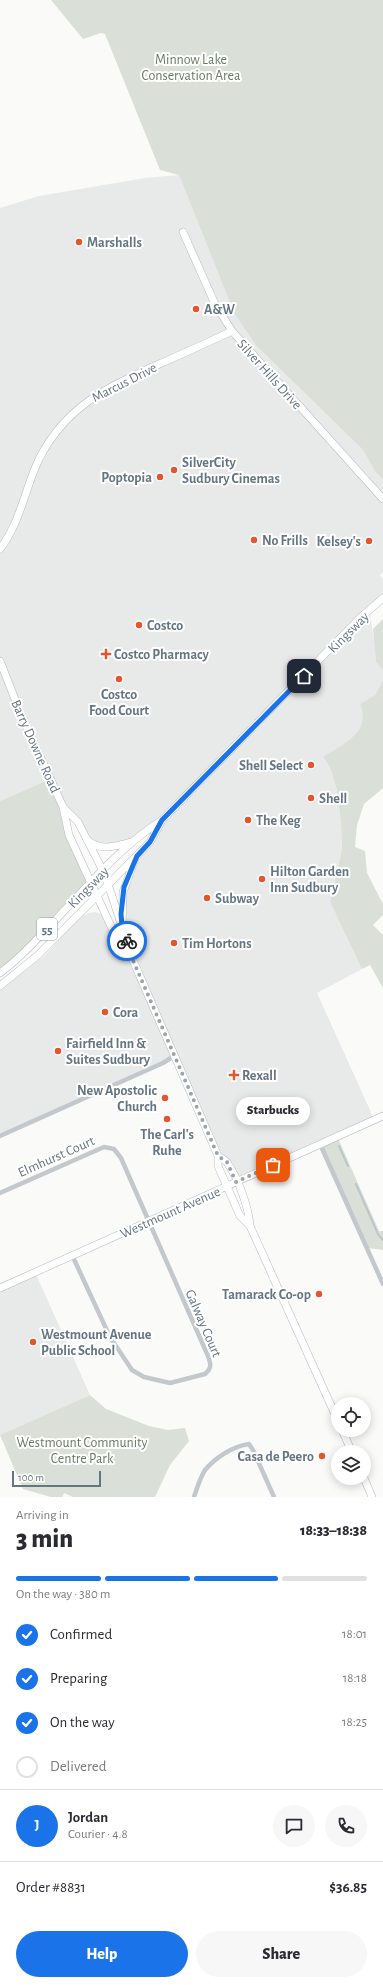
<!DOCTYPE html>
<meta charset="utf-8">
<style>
body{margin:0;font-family:"Alegreya Sans",sans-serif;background:#f7f7f7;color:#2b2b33;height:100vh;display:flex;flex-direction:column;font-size:15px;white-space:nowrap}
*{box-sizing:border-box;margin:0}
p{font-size:13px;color:#7c7c81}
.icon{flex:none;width:22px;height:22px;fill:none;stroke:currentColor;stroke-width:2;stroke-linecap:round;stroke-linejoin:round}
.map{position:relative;height:1497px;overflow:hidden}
.panel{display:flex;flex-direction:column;background:#fff;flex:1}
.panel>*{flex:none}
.controls{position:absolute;left:331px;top:1397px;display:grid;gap:8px}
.controls a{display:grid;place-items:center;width:40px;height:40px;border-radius:50%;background:#fff;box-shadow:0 2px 10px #0003;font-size:20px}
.scale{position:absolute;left:12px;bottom:10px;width:89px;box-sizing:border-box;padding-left:4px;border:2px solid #657683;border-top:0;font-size:11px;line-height:14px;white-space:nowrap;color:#657683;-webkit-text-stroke:3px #fff;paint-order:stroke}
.pin{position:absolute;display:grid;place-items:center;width:34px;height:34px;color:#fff;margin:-17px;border-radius:8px;box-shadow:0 2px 6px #0006}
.courier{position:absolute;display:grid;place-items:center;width:40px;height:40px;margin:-20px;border:3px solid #1a73e8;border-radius:50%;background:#fff;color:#222;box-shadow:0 1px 5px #0007}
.bubble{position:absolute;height:28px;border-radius:14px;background:#fff;box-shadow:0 2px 10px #0003;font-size:13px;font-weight:800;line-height:28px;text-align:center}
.summary em{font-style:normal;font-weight:800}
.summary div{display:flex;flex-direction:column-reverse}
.summary{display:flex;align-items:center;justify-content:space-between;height:68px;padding:0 16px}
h1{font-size:26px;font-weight:800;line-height:30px}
.bar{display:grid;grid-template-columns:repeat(4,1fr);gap:6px 4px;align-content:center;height:48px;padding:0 16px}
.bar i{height:5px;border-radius:3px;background:#e1e1e2}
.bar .on{background:#1a73e8}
.bar p{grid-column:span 4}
.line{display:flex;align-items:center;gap:10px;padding:0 16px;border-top:1px solid #e1e1e2}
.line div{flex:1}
.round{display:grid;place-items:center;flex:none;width:42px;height:42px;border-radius:21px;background:#f7f7f7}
ol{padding:0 16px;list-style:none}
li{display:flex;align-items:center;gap:12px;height:44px}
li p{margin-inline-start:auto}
li .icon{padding:4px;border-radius:50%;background:#1a73e8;color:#fff;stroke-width:4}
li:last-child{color:#7c7c81}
li i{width:22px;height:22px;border:2px solid #e1e1e2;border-radius:50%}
.button{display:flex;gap:8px;margin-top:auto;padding:8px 16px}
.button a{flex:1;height:46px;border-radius:24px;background:#1a73e8;color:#fff;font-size:16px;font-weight:800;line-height:46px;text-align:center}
.button a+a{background:#f7f7f7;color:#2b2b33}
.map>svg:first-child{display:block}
</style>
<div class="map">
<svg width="383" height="1497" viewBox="0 0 383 1497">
<rect width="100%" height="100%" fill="#fafaf8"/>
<path fill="#e8e9e9" d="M179,175l55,138 65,74 64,63 12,21 8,9v92l-3,3 3,4v17l-14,14 6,36 1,16 7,8v10l-8,15 -15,9 4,10 -1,9 -8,12 -15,13 -17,10 8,12 6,20 4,34 1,25 -12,53 32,67 -45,24 57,126 -137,62 -19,-25 -42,-98 -176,78v-146l44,-34 17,-18 12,-17 15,-8 8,-1 11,5 13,32 11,8 -10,-43 10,-46 31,-47 -29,20 -20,5 -26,-6 -24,-33 -13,-28 -50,22v-593l39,-12 106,-18z
M35,1272l55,123 -90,40v-147z"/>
<path fill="#dadfd7" d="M51,0h332v480l-8,-9 -12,-21 -107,-105 -22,-32 -55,-138 -19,-5 -55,-136 -4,-1 -18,6z
M383,619v51l-7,-8 -3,-33z
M383,680v108l-19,16 -7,21 -2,22 10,4 2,22 16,31v11l-10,10 10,10v53l-13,-23 -8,4 -32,-67 12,-53 -1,-25 -4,-34 -6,-20 -8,-13c20,-13 49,-25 37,-53l15,-9z
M50,779l19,56 22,48 -91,89v-171z
M337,1136l42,95h4v19l-15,-2 -48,-105z
M90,1395l16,14 43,17 19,4 17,-2 4,13 -19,24 -15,32h-82l-9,-4 -2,4h-11l-28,-8 -23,-54z"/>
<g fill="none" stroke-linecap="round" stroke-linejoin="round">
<path stroke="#bbc7cb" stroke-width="2" d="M339,1146l9,20
M356,1184l22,50 5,6"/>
<g stroke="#b3babf" stroke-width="8">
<path id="secondary" d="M183,232l32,72 17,27 151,168
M0,549c21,-27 25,-62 40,-92 27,-51 67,-70 117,-92 25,-11 50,-22 75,-34
M0,661l20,51 43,95 6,28 52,113 10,10
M63,807l15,15 25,49 8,22 21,65 86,198v10l22,50 10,10
M218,1156c3,2 8,4 10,8 10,14 21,44 22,62l88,195
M0,1288l383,-172
M342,1430l10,22
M364,1478l8,19"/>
</g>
<g stroke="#b5babe" stroke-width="8">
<path id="primary" d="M87,840c14,12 29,6 45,2
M122,925l1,-33 12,-33
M0,973c15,-11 28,-24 40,-37 40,-40 75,-86 122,-116l197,-201 24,-21
M0,986l38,-31 59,-59 53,-54 11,-20"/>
</g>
<path stroke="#c3c8cc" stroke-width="4.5" d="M0,1136l163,-73 11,-7
M320,1144l63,140
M0,1193l104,-46 10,2 7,9 87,198c3,8 4,12 -3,18l-35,9 -26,-6 -12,-7 -22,-33 -38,-82
M194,1497c3,-9 6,-19 11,-27 10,-12 28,-24 44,-26l4,6 21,47"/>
<use href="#secondary" stroke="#fff" stroke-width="7"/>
<use href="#primary" stroke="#fff" stroke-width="7"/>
</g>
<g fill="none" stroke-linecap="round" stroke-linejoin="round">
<path stroke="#99a4ac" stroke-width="4" stroke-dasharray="0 7.2" d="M127,941l5,17 86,198 9,6 9,20 37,-17"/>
<path stroke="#1a73e8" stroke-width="5" d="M127,941l-5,-16 -1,-11 3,-27 13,-31 13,-14 12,-22 142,-144"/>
</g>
<g fill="#e4572e" stroke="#fff" stroke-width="1.5">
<circle cx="79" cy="242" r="4"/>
<circle cx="196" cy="309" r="4"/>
<circle cx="174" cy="470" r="4"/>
<circle cx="160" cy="477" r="4"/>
<circle cx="254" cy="540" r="4"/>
<circle cx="369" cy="541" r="4"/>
<circle cx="139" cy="625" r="4"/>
<path d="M104 648h4v4h4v4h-4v4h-4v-4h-4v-4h4z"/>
<circle cx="119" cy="679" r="4"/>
<circle cx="311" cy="765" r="4"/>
<circle cx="311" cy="798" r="4"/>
<circle cx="248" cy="820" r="4"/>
<circle cx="262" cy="879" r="4"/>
<circle cx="207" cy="898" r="4"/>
<circle cx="174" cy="943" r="4"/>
<circle cx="105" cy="1012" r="4"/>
<circle cx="58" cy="1051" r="4"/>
<path d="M232 1069h4v4h4v4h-4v4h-4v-4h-4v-4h4z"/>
<circle cx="165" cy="1098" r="4"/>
<circle cx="167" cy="1119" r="4"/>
<circle cx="319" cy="1294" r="4"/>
<circle cx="33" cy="1342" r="4"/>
<circle cx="322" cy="1456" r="4"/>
</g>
<g text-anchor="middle" stroke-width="4" stroke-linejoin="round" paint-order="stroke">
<rect fill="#fff" stroke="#939fa8" stroke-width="1" x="37" y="918" width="20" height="22" rx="3"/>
<g font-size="13" font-weight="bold" fill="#657683">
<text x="47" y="934">55</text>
</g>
<g font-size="14" fill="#687a64" stroke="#fff">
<text x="191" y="64">Minnow Lake<tspan x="191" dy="16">Conservation Area</tspan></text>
<text x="82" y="1447">Westmount Community<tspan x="82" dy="16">Centre Park</tspan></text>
</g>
<g font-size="14" font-weight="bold" fill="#657683" stroke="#fff" text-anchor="start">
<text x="87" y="247">Marshalls</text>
<text x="204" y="314">A&amp;W</text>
<text x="182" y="467">SilverCity<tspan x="182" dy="16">Sudbury Cinemas</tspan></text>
<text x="152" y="482" text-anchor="end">Poptopia</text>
<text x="262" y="545">No Frills</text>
<text x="361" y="546" text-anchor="end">Kelsey's</text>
<text x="147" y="630">Costco</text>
<text x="114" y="659">Costco Pharmacy</text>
<text x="119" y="699" text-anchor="middle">Costco<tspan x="119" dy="16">Food Court</tspan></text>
<text x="303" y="770" text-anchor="end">Shell Select</text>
<text x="319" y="803">Shell</text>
<text x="256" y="825">The Keg</text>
<text x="270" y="876">Hilton Garden<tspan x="270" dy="16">Inn Sudbury</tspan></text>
<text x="215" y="903">Subway</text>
<text x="182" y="948">Tim Hortons</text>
<text x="113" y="1017">Cora</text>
<text x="66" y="1048">Fairfield Inn &amp;<tspan x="66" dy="16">Suites Sudbury</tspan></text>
<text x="242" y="1080">Rexall</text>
<text x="157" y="1095" text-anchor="end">New Apostolic<tspan x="157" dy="16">Church</tspan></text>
<text x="167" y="1139" text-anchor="middle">The Carl's<tspan x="167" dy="16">Ruhe</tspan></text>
<text x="311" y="1299" text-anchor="end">Tamarack Co-op</text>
<text x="41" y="1339">Westmount Avenue<tspan x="41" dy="16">Public School</tspan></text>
<text x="314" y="1461" text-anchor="end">Casa de Peero</text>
</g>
<g font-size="14" fill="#657683" stroke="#fff">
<text transform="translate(270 374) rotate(48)" y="5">Silver Hills Drive</text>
<text transform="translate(124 382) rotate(-27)" y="5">Marcus Drive</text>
<text transform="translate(348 632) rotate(-45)" y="5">Kingsway</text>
<text transform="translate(36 746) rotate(66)" y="5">Barry Downe Road</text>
<text transform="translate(88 887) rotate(-46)" y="5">Kingsway</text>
<text transform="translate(56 1156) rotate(-24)" y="5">Elmhurst Court</text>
<text transform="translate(170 1212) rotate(-24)" y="5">Westmount Avenue</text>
<text transform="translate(204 1323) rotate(67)" y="5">Galway Court</text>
</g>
</g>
</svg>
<div class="controls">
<a><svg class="icon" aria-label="locate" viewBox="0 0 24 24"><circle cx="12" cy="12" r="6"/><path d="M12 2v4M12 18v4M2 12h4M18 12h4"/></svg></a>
<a><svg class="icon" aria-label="layers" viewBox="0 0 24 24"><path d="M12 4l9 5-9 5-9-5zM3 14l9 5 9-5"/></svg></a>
</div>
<div class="scale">100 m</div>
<div class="pin" style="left:273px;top:1165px;background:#ea580c"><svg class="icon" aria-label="bag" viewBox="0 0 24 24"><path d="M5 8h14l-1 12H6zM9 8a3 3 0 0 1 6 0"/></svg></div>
<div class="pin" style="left:304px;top:676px;background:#1f2937"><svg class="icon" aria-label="home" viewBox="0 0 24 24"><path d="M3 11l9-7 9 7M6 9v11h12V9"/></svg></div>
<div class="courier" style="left:127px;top:941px"><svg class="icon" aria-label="bike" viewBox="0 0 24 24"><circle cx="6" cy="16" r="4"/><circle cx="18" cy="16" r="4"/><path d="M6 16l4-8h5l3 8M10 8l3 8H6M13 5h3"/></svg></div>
<div class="bubble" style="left:236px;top:1097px;width:74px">Starbucks</div>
</div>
<section class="panel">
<div class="summary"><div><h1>3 min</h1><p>Arriving in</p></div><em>18:33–18:38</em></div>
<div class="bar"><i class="on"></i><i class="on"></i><i class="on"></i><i></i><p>On the way · 380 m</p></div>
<ol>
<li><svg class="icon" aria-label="check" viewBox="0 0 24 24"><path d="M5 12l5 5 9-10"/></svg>Confirmed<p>18:01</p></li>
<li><svg class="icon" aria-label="check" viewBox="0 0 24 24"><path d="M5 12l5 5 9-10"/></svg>Preparing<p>18:18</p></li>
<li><svg class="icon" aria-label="check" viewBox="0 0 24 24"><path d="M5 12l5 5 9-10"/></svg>On the way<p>18:25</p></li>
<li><i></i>Delivered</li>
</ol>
<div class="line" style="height:72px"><b class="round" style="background:#1a73e8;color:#fff">J</b><div><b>Jordan</b><p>Courier · 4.8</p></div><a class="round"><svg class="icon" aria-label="chat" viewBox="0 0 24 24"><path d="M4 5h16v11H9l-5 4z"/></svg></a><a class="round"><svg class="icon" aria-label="phone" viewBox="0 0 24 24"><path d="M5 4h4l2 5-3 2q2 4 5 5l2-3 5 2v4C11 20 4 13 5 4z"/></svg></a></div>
<div class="line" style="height:52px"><div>Order #8831</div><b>$36.85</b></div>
<div class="button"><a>Help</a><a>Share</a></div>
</section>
